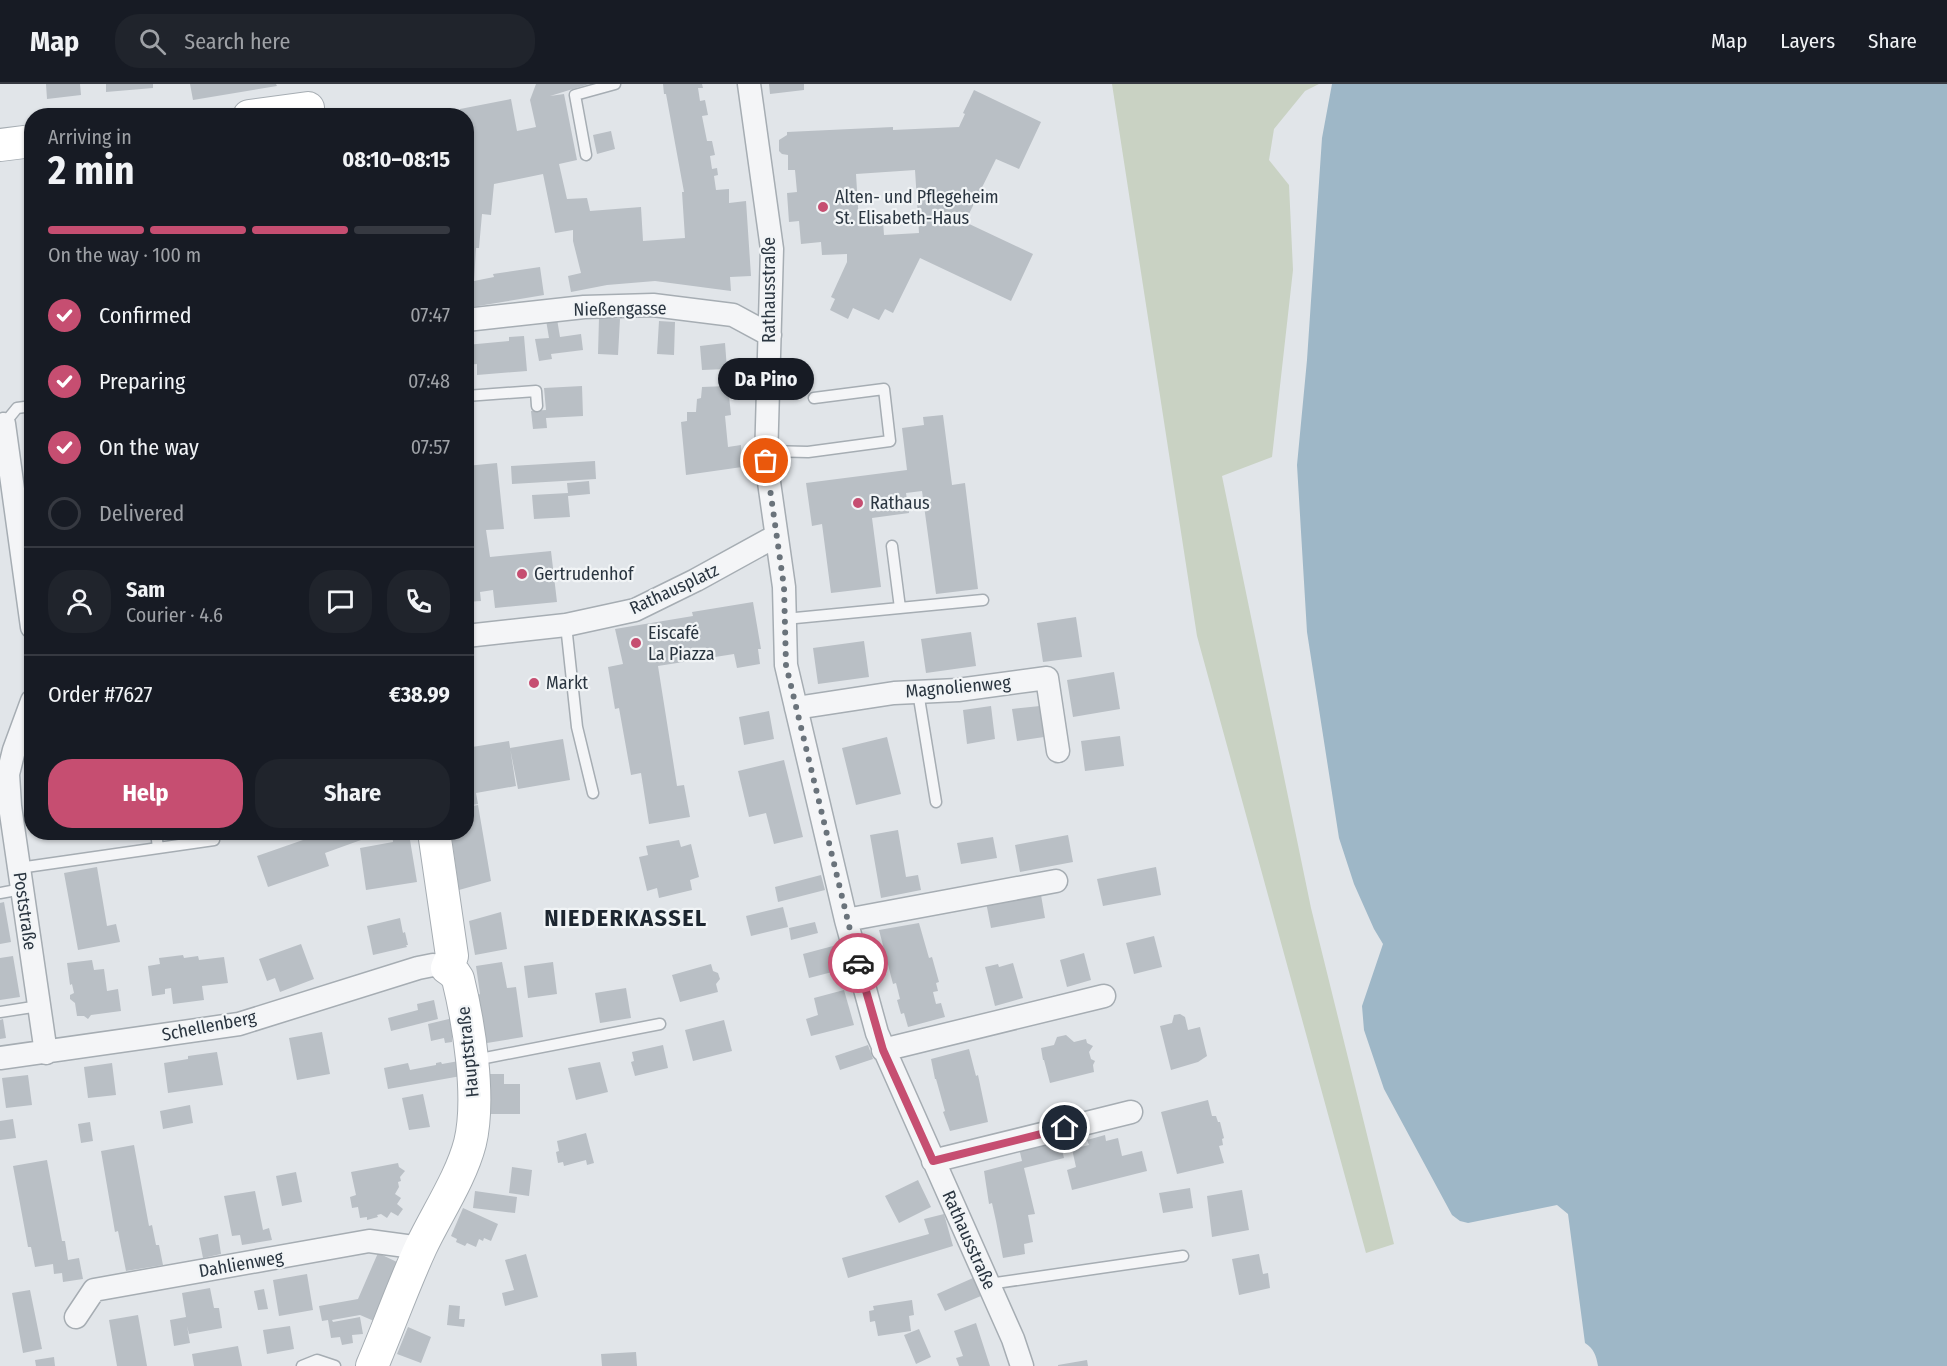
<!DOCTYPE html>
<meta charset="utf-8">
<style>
body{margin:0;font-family:"Fira Sans Condensed",sans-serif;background:#20242c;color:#f1f3f6;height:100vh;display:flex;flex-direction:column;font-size:22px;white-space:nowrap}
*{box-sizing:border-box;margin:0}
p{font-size:20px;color:#9ea1a6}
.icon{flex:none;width:33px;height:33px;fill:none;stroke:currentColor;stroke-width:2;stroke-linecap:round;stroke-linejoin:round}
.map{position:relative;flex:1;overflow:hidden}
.drawer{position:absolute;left:24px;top:24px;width:450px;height:732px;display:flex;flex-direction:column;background:#171b24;border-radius:24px;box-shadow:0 2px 4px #0004}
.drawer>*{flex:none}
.pin{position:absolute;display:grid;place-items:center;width:51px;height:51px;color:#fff;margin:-26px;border:3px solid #fff;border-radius:50%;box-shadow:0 2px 6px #0007}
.courier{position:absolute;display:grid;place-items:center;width:60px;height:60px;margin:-30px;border:4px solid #c64e71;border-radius:50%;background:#fff;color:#222;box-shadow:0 2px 8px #0007}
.bubble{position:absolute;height:42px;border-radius:21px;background:#171b24;box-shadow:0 2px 4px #0004;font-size:20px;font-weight:700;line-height:42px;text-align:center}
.headline em{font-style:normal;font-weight:700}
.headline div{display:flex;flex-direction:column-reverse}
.headline{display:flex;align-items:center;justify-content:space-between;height:102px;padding:0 24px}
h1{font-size:39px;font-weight:700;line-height:45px}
.bar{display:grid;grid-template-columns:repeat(4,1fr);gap:9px 6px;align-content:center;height:72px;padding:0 24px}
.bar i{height:8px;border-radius:4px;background:#363941}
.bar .on{background:#c64e71}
.bar p{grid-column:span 4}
.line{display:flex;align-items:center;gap:15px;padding:0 24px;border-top:2px solid #363941}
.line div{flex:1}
.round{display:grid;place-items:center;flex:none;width:63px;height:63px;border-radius:24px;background:#20242c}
ol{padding:0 24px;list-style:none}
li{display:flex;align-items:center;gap:18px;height:66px}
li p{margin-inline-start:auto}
li .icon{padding:6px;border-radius:50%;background:#c64e71;color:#fff;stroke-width:4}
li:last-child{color:#9ea1a6}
li i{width:33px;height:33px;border:3px solid #363941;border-radius:50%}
.action{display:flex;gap:12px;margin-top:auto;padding:12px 24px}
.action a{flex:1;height:69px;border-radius:24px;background:#c64e71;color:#fff;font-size:24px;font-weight:700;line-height:69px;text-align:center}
.action a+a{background:#20242c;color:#f1f3f6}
header{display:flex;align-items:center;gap:36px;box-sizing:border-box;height:84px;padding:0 30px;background:#171b24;border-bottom:2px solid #363941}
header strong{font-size:28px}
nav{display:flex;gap:33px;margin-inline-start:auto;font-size:21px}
.search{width:420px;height:54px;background:#20242c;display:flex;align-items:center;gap:15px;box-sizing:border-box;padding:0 21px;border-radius:24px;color:#9ea1a6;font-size:22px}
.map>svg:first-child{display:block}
</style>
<header>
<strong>Map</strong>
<div class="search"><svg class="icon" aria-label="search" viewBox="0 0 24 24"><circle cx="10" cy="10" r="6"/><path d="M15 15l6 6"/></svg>Search here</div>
<nav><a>Map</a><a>Layers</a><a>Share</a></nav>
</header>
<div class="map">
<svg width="1947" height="1282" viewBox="0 0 1947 1282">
<rect width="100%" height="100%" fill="#e1e5e9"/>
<path fill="#c9d2c3" d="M1112,0h207l-14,7 -31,38 -5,31 20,25 4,85 -21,187 -50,19 89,432 83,336 -28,9 -169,-617z"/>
<path fill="#9eb7c7" d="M1332,0h615v1282h-349c-2,-11 -4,-17 -13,-23l-17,-129 -11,-9 -89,18 -8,-2 -8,-6 -68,-126 -20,-59 -2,-24 21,-62 -9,-15 -20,-45 -15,-46 -32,-206 -10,-167 10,-105 15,-222z"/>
<path fill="#b9bfc5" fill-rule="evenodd" d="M46,0h34l1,11 -34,4z
M106,0h47v4l-47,4z
M190,0h86l1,2 -84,14z
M536,0h53l-39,12 14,-2 13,66 -18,4 8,35 20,-1 3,13 51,-4 2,34 42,-3 -3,-46h2l-18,-98h-2l-1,-10h39l1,4h-5l2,13 5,-1 3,15 -6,1 5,25h5l3,14 -5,1 2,13 5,-1 1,7 -4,1 2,14 13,-1v14l17,-2 5,75 -21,1 1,14 -76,-10 -48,4 -36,7 -3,-16 13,-3 -8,-32v-11l-18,3 -12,-59 -49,10 -3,31 -9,-1 -3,34h-3l-2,33 20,-4 -1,-3 47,-7 4,28 -78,13v-192h-6v-7l51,-10 6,32 19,-4 -6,-27z
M769,0h35v6l-34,4z
M974,6l67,32 -22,47 -23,-10 -31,63 68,32 -22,47 -91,-43 -27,55 -8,-4 -6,11 -26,-12 -5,11 -18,-9 5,-11 -4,-2 16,-35v-8l-25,1 -1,-13 -20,2 -2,-23 -10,1 -2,-29 10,-1 -2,-22h-7v-15l-6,-1 -3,-3v-11l8,-5v-3l106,-5v3l66,-3 6,-13 -2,-1zM915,86l4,63 -35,2 -1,-14 -24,2 -3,-49z
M378,26l1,6h-26v-4z
M611,47l4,18 -18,5 -4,-19z
M599,234l21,1 -2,36 -20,-1z
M557,235l3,18 21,-3 2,16 -32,4 1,5 -13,2 -4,-22 14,-1 -3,-18z
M659,237l16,1 -1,33 -17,-1z
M524,252l3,35 -50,4v-11l-11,1v-20l43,-4v-4z
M725,259l2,26 -25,1 -2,-24z
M582,302l1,30 -37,2 1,10 -14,1 -2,-18 15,-1 -2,-22z
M728,302l3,29 -6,1 3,31 13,-2 1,22 -56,8 -5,-53 6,-1v-9h9l1,-13 4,-1 1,-11z
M943,331l9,70 13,-2 13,106 -42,5 -14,-103 -16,2 3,20 -37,5 9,69 -50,6 -9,-69 -10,2 -6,-43 101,-13 -5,-42 22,-3 -1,-8z
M595,377l1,18 -84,5 -1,-18z
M497,379l7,66 -18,1 4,27 61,-6 6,51 -62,6 -2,-18 -13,2 1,9 -15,1v-136z
M589,397l1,13 -22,2 2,21 -36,2 -2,-24 36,-2 -1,-10z
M753,518l8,47h-3l2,15 -23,4 -3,-14 -76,12 19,120 7,-1 6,32 -41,7 -8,-51 -10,2 -12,-67 -4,1 -7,-42 15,-3 -8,-35 78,-13 -1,-4z
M1076,533l6,40 -39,5 -6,-39z
M971,548l5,34 -50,7 -5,-34z
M864,557l5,36 -51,7 -5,-36z
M1114,588l6,37 -47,8 -6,-37z
M991,622l4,33 -28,5 -4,-34z
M1040,622l4,31 -27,4 -5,-32z
M769,627l5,28 -30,6 -5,-28z
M1120,652l4,30 -39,5 -4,-30z
M887,653l14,57 -45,11 -14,-57z
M563,655l7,41 -52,9 -8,-41z
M509,657l7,45 -40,7 2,11 -12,2v-58z
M784,676l19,77 -29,7 -8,-31 -17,4 -11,-46z
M478,721l13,76 -32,9 -8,-58h15v-25z
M898,746l8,47 12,-2 3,15 -40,8 -11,-63z
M326,748h32l3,8 -36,13 4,13 -61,21 -11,-31z
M392,748h28l1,6 -11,2 7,42 -51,8 -6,-42 33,-6z
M1068,751l5,27 -53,10 -5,-27z
M993,753l4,21 -36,6 -4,-21z
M679,756l2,7 10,-3 8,33 -9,3 2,10 -33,8 -2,-10 -10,3 -8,-34 9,-2 -2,-9z
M97,783l10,59 9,-2 4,18 -42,8 -14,-77z
M1156,783l5,28 -58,11 -6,-27z
M821,791l4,15 -47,12 -3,-15z
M1041,811l4,23 -54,10 -5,-26z
M4,818l7,40 -11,2v-41z
M783,823l5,20 -37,9 -5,-20z
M501,828l6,37 -32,6 -6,-34z
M400,834l3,15 2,-1 3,13h-2l1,2 -34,8 -6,-29z
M815,838l3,11 -27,7 -2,-12z
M919,839l10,35 3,-1 7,25 -3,1 2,8 -5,1 3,12 5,-1 4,14 -37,10 -4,-14 -3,1 -4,-14 3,-1 -4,-16 -3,1 -14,-54z
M1154,852l8,31 -28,7 -8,-31z
M301,860l13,35 -34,13 -5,-14 -8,3 -8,-22z
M833,862l7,24 -31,8 -6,-24z
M1084,869l7,27 -24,7 -7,-27z
M183,871l1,3 14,-2 1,4 25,-3 4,26 -26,3 2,14 -31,4 -2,-16 -6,1v5l-13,2 -4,-30 12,-2 -1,-6z
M13,872l7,41 -20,3v-42z
M92,876l2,10 10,-1 3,22 11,-2 3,22 -30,4 -3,4 -4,-3h-7l-2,-13 -5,-4v-4l4,-2 -2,-9 -2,1 -3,-22z
M502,878l5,26 9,-1 7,50 -36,6 -9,-48 2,-1 -4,-28z
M553,878l4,32 -29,4 -4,-32z
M1013,879l10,35 -28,8 -10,-39 13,-3 1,3z
M711,880l2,7 5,2 2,6 -4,5 2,8 -38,10 -8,-27z
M626,904l5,30 -31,5 -5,-30z
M844,906l10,35 -43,11 -5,-17 12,-4 -4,-17z
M434,916l4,19 -47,12 -3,-13 30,-8 -1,-6z
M1180,930l5,3 3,13 12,-3 7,29 -9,6 -27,8 -11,-44 12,-3 2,-8z
M453,934l3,17 -4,1v6l-7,1 -1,-5 -13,3 -3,-17z
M3,935l3,19 -6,1v-19z
M724,936l8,31 -39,10 -8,-31z
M322,948l8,42 -33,6 -8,-42z
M1066,951l8,7 12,-3 1,4 6,3 -4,6 2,7 4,2 -2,4 1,7 -44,11 -6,-23h-1l-2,-12 13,-3 3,-8z
M663,961l5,23 -33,8 -4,-14 3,-1 -2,-9z
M868,961l5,14 -33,11 -5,-14z
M969,965l7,27 2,-1 10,47 -38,9 -7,-19 2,-1 -9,-32h-1l-4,-20z
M217,968l6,33 -55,8 -4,-30 24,-4v-3z
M459,977l2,15 -73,13 -4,-21 24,-5 2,7 26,-5v-2l5,-1 1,2z
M600,978l8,30 -32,8 -8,-32z
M112,979l4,32 -28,3 -4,-31z
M490,990h14v10h16v30h-29z
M28,991l4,30 -26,3 -4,-30z
M423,1010l7,33 -21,3 -7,-32z
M1208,1016l4,16h4l2,6h2l4,16 -2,1 1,6 -4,1 5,17 -47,11 -16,-62z
M190,1021l3,18 -30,6 -3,-18z
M13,1035l3,19 -16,2v-19z
M90,1038l3,19 -12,2 -3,-19z
M586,1049l8,30 -7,2 -1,-5 -22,6 -1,-4 -5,1 -2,-11 3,-1 -2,-10z
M1105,1051l1,6 12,-3 4,18 20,-5 5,20 -75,19 -5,-20 9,-3 -4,-18 17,-4 -2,-5z
M1059,1054l5,20 -40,10 11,46 -7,1 5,27 -9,2 1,10 -22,4 -7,-37 -4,-18 -3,1 -5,-33 38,-10 -3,-13z
M134,1061l15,81 3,-1 4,20h3l4,20 -37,6 -8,-40 -3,1 -14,-81z
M47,1076l15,81h3l3,19 11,-2 4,21 -20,3 -1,-9 -8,1 -1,-10 -18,3 -4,-20h-3l-15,-81z
M398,1079l1,4 6,4 -5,6 1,4 -3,1 1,5 -4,7 6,4 -4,6 6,5 -5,7 -7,-4 -4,6 -6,-4 -4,1 1,2 -11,3v-3l-7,1 -2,-11 -6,1 -2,-11 6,-2 -5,-23z
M512,1083l20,3 -3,26 -20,-3z
M296,1088l6,30 -20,4 -6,-30z
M918,1096l13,27 -32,16 -14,-27z
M1190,1104l3,20 -30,5 -4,-20z
M1242,1106l7,40 -37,7 -5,-41z
M255,1107l8,39 6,-2 3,12 -30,5 -2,-10 -8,1 -8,-40z
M475,1107l42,6 -2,16 -42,-5z
M463,1124l35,16 -7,17 -7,-3 -1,3 -4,-2 -3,8 -9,-4 -2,3 -9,-4 1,-3 -6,-3z
M944,1130l9,32 -105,32 -6,-20 87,-24 -5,-15z
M218,1150l3,20 -18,4 -4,-20z
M378,1169l21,10 -25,58 -14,-6 -28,5 1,2 27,-5 3,17 -11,1 1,8 -11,2 -2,-8 -9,1 -3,-18 -6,1 -3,-15 39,-7z
M526,1170l12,43 -33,9 -3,-13 12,-3 -9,-30z
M1259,1170l4,20 5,-1 2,15 -31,7 -7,-36z
M307,1190l6,36 -34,6 -6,-36z
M973,1194l8,18 -36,15 -8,-17z
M210,1204l4,20h5l3,20 -33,6 -2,-8 3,17 -16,3 -4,-26 16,-3 -4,-24z
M264,1205l4,20 -10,1 -4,-19z
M30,1206l12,59 -19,4 -11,-60z
M912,1216l2,15 -5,1 2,15 -33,5 -3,-15 -5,1 -1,-11 5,-1 -1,-4z
M449,1221l11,1 -1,13h6l-1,8 -17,-2z
M138,1231l9,51h-30l-8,-46z
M976,1239l14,43h-31l-3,-8 7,-2 -9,-25z
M290,1242l4,23 -27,5 -4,-24z
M408,1243l23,10 -10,26 -24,-9z
M919,1245l12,28 -15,7 -12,-29z
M238,1262l4,20h-48l-2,-12z
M636,1268l1,14h-35l-1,-12z
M54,1273l1,9h-19l-1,-6z
M1087,1276l1,6h-30v-1z"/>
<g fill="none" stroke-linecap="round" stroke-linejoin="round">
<g stroke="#a6adb3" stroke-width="13">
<path id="lane" d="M586,71l-11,-60 40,-11
M466,312l70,-5 1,15
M4,340l13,-16 15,-2
M767,367l41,1 82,-11 -6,-52 -70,9
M892,462l8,62
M785,535l198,-19
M566,541l11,102 16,66
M918,608l18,110
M156,748l2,16
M19,784l195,-28
M0,809l22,-4
M0,928l39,-6
M475,976l185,-36
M989,1200l194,-28
M302,1282l15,-6 18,6"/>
</g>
<g stroke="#a6adb3" stroke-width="25">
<path id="street" d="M749,0l23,165 -6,212 18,126 2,78 60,255 31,113 136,306 9,27
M466,236l118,-13 69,-2 80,10 37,20
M4,340l28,203
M466,552l100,-11 69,-15 61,-30 80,-44
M32,617l-18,49 -6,24 2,32 36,247
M796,624l98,-15 64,-3 89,-12 11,73
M846,836l210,-39
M883,966l221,-54
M0,974l239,-34 179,-56 15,-3 14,3
M933,1077l198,-49
M76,1233l18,-27 275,-49 52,7"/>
</g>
<g stroke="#a6adb3" stroke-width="34">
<path id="secondary" d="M249,32l59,-8
M0,61l32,-4
M372,1282c17,-40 31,-80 49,-119 15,-32 40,-69 49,-104 11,-45 -1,-119 -12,-164l-4,-6 -7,-5 5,-12 -18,-124"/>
</g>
<use href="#lane" stroke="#f4f5f7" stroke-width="10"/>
<use href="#street" stroke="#f4f5f7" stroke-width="22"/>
<use href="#secondary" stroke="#fff" stroke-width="32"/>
</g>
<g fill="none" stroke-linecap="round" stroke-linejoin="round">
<path stroke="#6a737b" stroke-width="6" stroke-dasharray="0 10.8" d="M766,377l18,126 2,78 72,298"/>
<path stroke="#c64e71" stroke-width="8" d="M858,879l25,87 50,111 132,-33"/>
</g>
<g fill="#c64e71" stroke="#f1f4f6" stroke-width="2">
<circle cx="823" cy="123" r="6"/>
<circle cx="858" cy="419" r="6"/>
<circle cx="522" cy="490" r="6"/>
<circle cx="636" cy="559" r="6"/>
<circle cx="534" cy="599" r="6"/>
</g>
<g text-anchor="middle" stroke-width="4.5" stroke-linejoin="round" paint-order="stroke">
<g font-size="18" fill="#2a3540" stroke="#f1f4f6" text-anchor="start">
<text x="835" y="119">Alten- und Pflegeheim<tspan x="835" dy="21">St. Elisabeth-Haus</tspan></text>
<text x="870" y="425">Rathaus</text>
<text x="534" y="496">Gertrudenhof</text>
<text x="648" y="555">Eiscafé<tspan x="648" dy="21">La Piazza</tspan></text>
<text x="546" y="605">Markt</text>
</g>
<g font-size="18" fill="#2a3540" stroke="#f1f4f6">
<text transform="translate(769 206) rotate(-90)" y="6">Rathausstraße</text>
<text transform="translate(620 225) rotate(-1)" y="6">Nießengasse</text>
<text transform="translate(674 505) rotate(-25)" y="6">Rathausplatz</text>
<text transform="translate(958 603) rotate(-5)" y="6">Magnolienweg</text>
<text transform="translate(25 827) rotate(82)" y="6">Poststraße</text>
<text transform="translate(209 942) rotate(-11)" y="6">Schellenberg</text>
<text transform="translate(468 968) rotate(-96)" y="6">Hauptstraße</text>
<text transform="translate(969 1156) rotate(66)" y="6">Rathausstraße</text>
<text transform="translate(241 1180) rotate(-10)" y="6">Dahlienweg</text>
</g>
<g font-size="24" font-weight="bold" letter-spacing="1.5" fill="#1d2630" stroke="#f1f4f6">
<text x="626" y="842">NIEDERKASSEL</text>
</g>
</g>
</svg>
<div class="pin" style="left:766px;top:377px;background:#ea580c"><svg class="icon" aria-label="bag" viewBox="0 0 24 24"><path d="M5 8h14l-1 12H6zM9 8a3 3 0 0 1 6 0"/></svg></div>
<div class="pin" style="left:1065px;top:1044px;background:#1f2937"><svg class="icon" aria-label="home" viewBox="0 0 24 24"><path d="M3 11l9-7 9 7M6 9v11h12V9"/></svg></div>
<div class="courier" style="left:858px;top:879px"><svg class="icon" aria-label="car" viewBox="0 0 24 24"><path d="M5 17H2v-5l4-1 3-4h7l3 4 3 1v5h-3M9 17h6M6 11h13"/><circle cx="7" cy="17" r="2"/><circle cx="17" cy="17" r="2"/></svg></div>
<div class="bubble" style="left:718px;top:274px;width:96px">Da Pino</div>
<section class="drawer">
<div class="headline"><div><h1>2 min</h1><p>Arriving in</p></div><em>08:10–08:15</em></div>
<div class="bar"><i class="on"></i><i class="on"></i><i class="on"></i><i></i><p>On the way · 100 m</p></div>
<ol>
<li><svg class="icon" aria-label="check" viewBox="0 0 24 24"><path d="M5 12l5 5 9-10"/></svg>Confirmed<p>07:47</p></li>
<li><svg class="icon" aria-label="check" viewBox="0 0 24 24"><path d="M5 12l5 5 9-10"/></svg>Preparing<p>07:48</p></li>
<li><svg class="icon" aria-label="check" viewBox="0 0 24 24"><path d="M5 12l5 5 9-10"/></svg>On the way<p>07:57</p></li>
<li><i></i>Delivered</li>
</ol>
<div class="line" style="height:108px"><a class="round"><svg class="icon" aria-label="person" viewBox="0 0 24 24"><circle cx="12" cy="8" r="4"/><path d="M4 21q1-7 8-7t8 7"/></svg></a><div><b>Sam</b><p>Courier · 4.6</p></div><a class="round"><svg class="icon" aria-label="chat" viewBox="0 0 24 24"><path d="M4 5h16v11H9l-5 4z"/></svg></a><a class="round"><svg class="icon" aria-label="phone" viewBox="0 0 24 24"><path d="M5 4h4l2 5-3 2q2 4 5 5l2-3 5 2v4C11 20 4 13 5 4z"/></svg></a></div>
<div class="line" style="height:78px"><div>Order #7627</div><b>€38.99</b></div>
<div class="action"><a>Help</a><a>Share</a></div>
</section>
</div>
